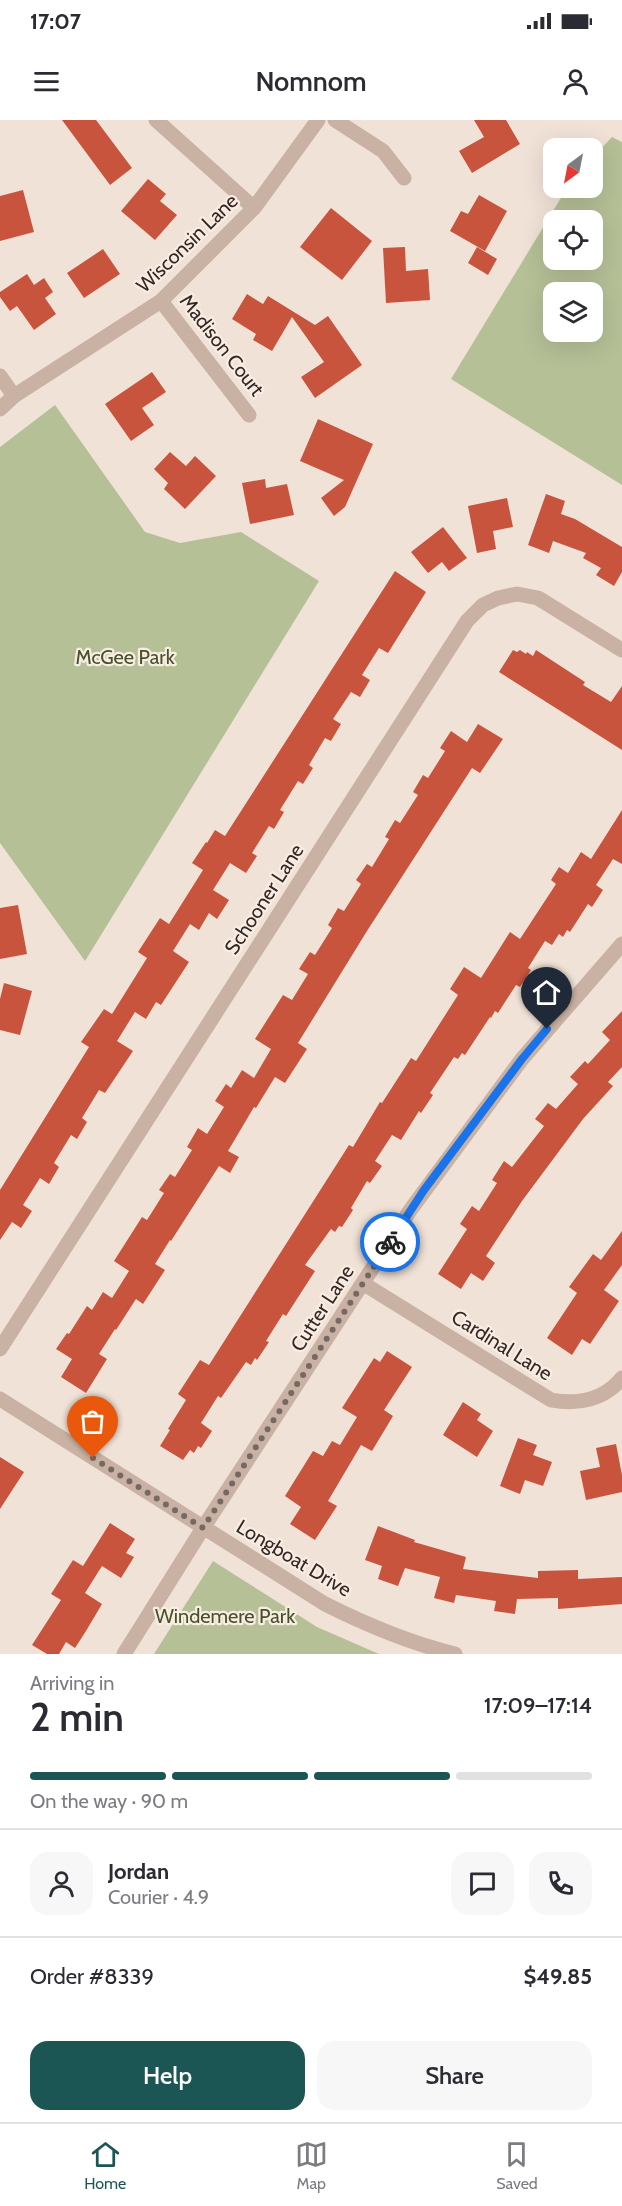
<!DOCTYPE html>
<meta charset="utf-8">
<style>
body{margin:0;font-family:Cabin,sans-serif;background:#f7f7f7;color:#2b2b33;height:100vh;display:flex;flex-direction:column;font-size:22px;white-space:nowrap}
*{box-sizing:border-box;margin:0}
p{font-size:20px;color:#7c7c81}
.icon{flex:none;width:33px;height:33px;fill:none;stroke:currentColor;stroke-width:2;stroke-linecap:round;stroke-linejoin:round}
.map{position:relative;height:1534px;overflow:hidden}
.details{display:flex;flex-direction:column;background:#fff;flex:1}
.details>*{flex:none}
.needle{width:39px;rotate:212deg}
.tools{position:absolute;left:543px;top:18px;display:grid;gap:12px}
.tools a{display:grid;place-items:center;width:60px;height:60px;border-radius:12px;background:#fff;box-shadow:0 6px 24px #0002;font-size:30px}
.pin{position:absolute;display:grid;place-items:center;width:51px;height:51px;color:#fff;margin:-62px -26px;border-radius:50% 50% 50% 0;rotate:-45deg;box-shadow:0 0 6px #0007}
.pin .icon{rotate:45deg}
.courier{position:absolute;display:grid;place-items:center;width:60px;height:60px;margin:-30px;border:4px solid #1a73e8;border-radius:50%;background:#fff;color:#222;box-shadow:0 2px 8px #0007}
.head em{font-style:normal;font-weight:600}
.head div{display:flex;flex-direction:column-reverse}
.head{display:flex;align-items:center;justify-content:space-between;height:102px;padding:0 30px}
h1{font-size:39px;font-weight:600;line-height:45px}
.bar{display:grid;grid-template-columns:repeat(4,1fr);gap:9px 6px;align-content:center;height:72px;padding:0 30px}
.bar i{height:8px;border-radius:4px;background:#e1e1e2}
.bar .selected{background:#1b5554}
.bar p{grid-column:span 4}
.line{display:flex;align-items:center;gap:15px;padding:0 30px;border-top:2px solid #e1e1e2}
.line div{flex:1}
.round{display:grid;place-items:center;flex:none;width:63px;height:63px;border-radius:18px;background:#f7f7f7}
.primary-button{display:flex;gap:12px;margin-top:auto;padding:12px 30px}
.primary-button a{flex:1;height:69px;border-radius:18px;background:#1b5554;color:#fff;font-size:24px;font-weight:600;line-height:69px;text-align:center}
.primary-button a+a{background:#f7f7f7;color:#2b2b33}
.status{display:flex;justify-content:space-between;align-items:center;height:42px;padding:0 30px;background:#fff;direction:ltr}
.status svg{height:16px;fill:currentColor}
header{display:flex;justify-content:space-between;align-items:center;height:78px;padding:0 30px;background:#fff;font-size:27px;font-weight:600}
.dock{display:flex;justify-content:space-around;align-items:center;height:84px;border-top:2px solid #e1e1e2;background:#fff;font-size:16px;color:#7c7c81}
.dock a{display:grid;justify-items:center;gap:3px}
.dock .selected{color:#1b5554}
.map>svg:first-child{display:block}
</style>
<div class="status"><b>17:07</b><svg viewBox="0 0 49 12"><path d="M0 12V9h3v3zM5 12V6h3v6zM10 12V3h3v9zM15 12V0h3v12zM26 1h20v11H26zM47 4h2v5h-2z"/></svg></div>
<header><svg class="icon" aria-label="menu" viewBox="0 0 24 24"><path d="M4 6h16M4 12h16M4 18h16"/></svg>Nomnom<svg class="icon" aria-label="person" viewBox="0 0 24 24"><circle cx="12" cy="8" r="4"/><path d="M4 21q1-7 8-7t8 7"/></svg></header>
<div class="map">
<svg width="622" height="1534" viewBox="0 0 622 1534">
<rect width="100%" height="100%" fill="#f1e2d7"/>
<path fill="#b5c097" fill-rule="evenodd" d="M612,17l10,5v343l-171,-106 116,-191h25l1,-31zM592,100v40h-38v-40zM592,172v40h-38v-40z
M55,285l90,127 35,11 61,-11 78,49 -234,380 -85,-118v-396z
M213,1441l104,66 62,27h-225z"/>
<path fill="#c8543e" d="M62,0h34l36,48 -22,17z
M474,0h32l14,24 -48,29 -13,-22 25,-14z
M148,59l18,15 -6,7 17,14 -22,25 -34,-29z
M23,70l11,42 -34,9v-45z
M479,75l28,16 -22,40 -35,-20 11,-20 7,3z
M331,88l41,33 -30,39 -42,-33z
M405,127l1,24 22,-2 2,31 -44,3 -3,-55z
M477,127l20,12 -9,16 -20,-12z
M103,129l17,25 -36,24 -17,-25z
M27,154l7,11 10,-7 9,14 -8,6 11,16 -22,16 -17,-24 -7,5 -10,-14v-5z
M247,174l16,10 5,-8 47,29 13,-9 34,49 -47,33 -14,-21 23,-15 -32,-45 -20,34 -19,-11 3,-6 -24,-15z
M152,252l14,20 -24,16 12,17 -23,16 -26,-37z
M318,299l55,25 -28,63 -11,9 -13,-18 23,-18 -44,-19z
M170,332l16,14 9,-10 21,20 -31,33 -21,-20 4,-6 -14,-14z
M265,359l1,9 21,-4 7,31 -44,9 -8,-41z
M546,374l19,7 -4,13 14,5 47,28v25l-8,14 -18,-11 5,-7 -18,-10 3,-5 -33,-12 -4,12 -21,-8z
M507,378l6,29 -20,4 3,18 -19,4 -9,-47z
M443,407l24,31 -18,13 -7,-9 -14,11 -17,-21z
M395,451l31,21 -38,61 -9,-5 -17,27 8,5 -10,17 -9,-5 -18,27 8,5 -10,17 -6,-3 -16,27 4,3 -10,16 -5,-3 -18,29 4,2 -10,17 -5,-3 -17,27 5,3 -11,17 -16,-10 -17,27 16,10 -12,19 -8,-6 -10,17 -9,-6 -17,27 16,11 -28,43 -5,-3 -10,17 -11,-7 -18,29 16,10 -28,42 -6,-3 -17,28 5,4 -10,17 -6,-4 -17,28 5,4 -10,17 -9,-6 -17,27 9,6 -11,17 -9,-6 -12,18v-50l89,-143 -8,-5 23,-33 8,5 35,-56 -9,-6 22,-34 9,6 34,-54 -11,-7 14,-21 1,1 8,-13 10,6z
M513,530l4,2 3,-2 6,4 1,-2 6,4 3,-6 49,32 -2,3 28,17 11,-16v64l-123,-78z
M478,604l25,15 -23,34 -8,-5 -105,163 -69,112 9,6 -22,34 -10,-6 -19,31 -2,-1 -26,44 11,6 -9,16 -11,-7 -48,75 -1,-1 -15,24 10,6 -22,34 -7,-5 -20,31 -1,-1 -16,25 8,5 -21,34 -25,-16 11,-18 -16,-10 11,-16 2,1 18,-28 5,4 11,-18 9,6 17,-27 -15,-10 28,-44 5,3 17,-27 -5,-3 11,-16 5,3 17,-27 -5,-3 11,-19 9,6 17,-27 -9,-6 11,-17 5,4 11,-18 12,8 17,-29 -16,-10 28,-44 9,5 16,-26 -9,-5 11,-17 5,3 17,-27 -4,-3 10,-17 6,3 17,-27 -5,-4 11,-16 5,3 17,-28 -4,-2 10,-17 5,3 18,-28 -5,-3 10,-17 5,3 17,-27 -5,-3 11,-17 16,11z
M622,690v54l-9,-5 -17,26 7,5 -11,17 -4,-3 -18,28 -3,-2 -4,7 -4,-3 -7,11 -7,-4 -17,27 3,2 -11,17 -4,-2 -18,28 -3,-2 -4,7 -1,-1 -25,38 -3,-2 -4,6 -4,-2 -24,36 3,2 -12,18 -2,-2 -18,29 -9,-5 -17,26 7,5 -12,17 -3,-2 -16,27 2,2 -11,17 -3,-1 -4,6 -4,-3 -26,36 10,6 -29,45 -3,-2 -17,27 3,1 -12,18 -2,-2 -4,7 -5,-3 -25,36 -3,-2 -17,27 11,8 -11,17 -3,-2 -4,7 -4,-3 -7,10 -23,-14 10,-16 -2,-1 18,-29 -8,-6 22,-34 9,5 140,-220 4,2 27,-45 2,1 29,-45 5,3 42,-66 -8,-6 14,-22 17,11 29,-46 10,7 36,-55 -5,-4 8,-13 9,6 13,-21 10,7z
M18,785l9,49 -27,5v-51z
M4,863l28,8 -12,44 -20,-5v-31z
M622,891v56l-14,15 5,4 -30,33 -61,82 -36,55 9,7 -12,18 -12,-8 -10,16 -23,-15 29,-45 -7,-5 12,-18 7,5 18,-28 -5,-3 12,-19 8,6 32,-41 -9,-7 13,-16 8,6 22,-25 -8,-7 15,-16 3,3 22,-24 -8,-8z
M622,1111v34l-18,25 15,11 -29,43 -8,-5 -10,16 -25,-17 30,-45 -8,-6 24,-33 8,6z
M387,1231l25,16 -28,43 9,6 -21,35 -11,-6 -33,56 9,5 -22,34 -25,-16 11,-17 -16,-11 28,-45 10,5 9,-15 8,4 17,-28 -15,-9 32,-50 6,4z
M463,1282l18,12 -4,6 16,11 -16,26 -34,-22z
M518,1318l19,7 -4,10 19,7 -9,24 -18,-6 -5,14 -20,-8z
M616,1324l6,31v17l-36,8 -6,-29 20,-4 -4,-19z
M0,1337l24,15 -24,37z
M110,1403l25,16 -9,14 8,4 -13,21 -19,-12 -17,27 17,11 -16,27 -11,17 -9,-6 -7,12h-12l-15,-9 29,-45 -10,-6 22,-34 10,6z
M378,1406l37,14 -1,2 52,15 -3,12 75,9v-7l40,-1v9l44,-2v27l-64,5v-11l-41,1 -2,15 -21,-3 2,-10 -40,-6 -2,8 -20,-5 6,-21 -35,-9 -7,18 -20,-7 4,-13 -17,-6z"/>
<g fill="none" stroke-linecap="round" stroke-linejoin="round">
<path stroke="#c9b1a3" stroke-width="15" d="M156,0l98,88
M335,0l48,31 21,27
M161,181l88,114
M0,256l14,20
M0,289l14,-13 147,-95 93,-93 64,-88
M364,1164l187,116c27,5 53,0 71,-22
M0,1229l467,-728 16,-16 15,-7 19,-4 21,4 84,52
M0,1279l325,205c42,21 84,39 130,50
M124,1534l79,-126 208,-319 111,-150 100,-115"/>
</g>
<g fill="none" stroke-linecap="round" stroke-linejoin="round">
<path stroke="#766963" stroke-width="6" stroke-dasharray="0 10.8" d="M93,1338l110,70 187,-286"/>
<path stroke="#1a73e8" stroke-width="8" d="M390,1122l34,-52 98,-131 25,-30"/>
</g>
<g text-anchor="middle" stroke-width="4.5" stroke-linejoin="round" paint-order="stroke">
<g font-size="20" fill="#342825" stroke="#f9ede3">
<text transform="translate(187 123) rotate(-44)" y="7">Wisconsin Lane</text>
<text transform="translate(222 225) rotate(52)" y="7">Madison Court</text>
<text transform="translate(264 779) rotate(-57)" y="7">Schooner Lane</text>
<text transform="translate(322 1188) rotate(-57)" y="7">Cutter Lane</text>
<text transform="translate(502 1225) rotate(32)" y="7">Cardinal Lane</text>
<text transform="translate(294 1438) rotate(31)" y="7">Longboat Drive</text>
</g>
<g font-size="20" fill="#465229" stroke="#f9ede3">
<text x="125" y="544">McGee Park</text>
<text x="225" y="1503">Windemere Park</text>
</g>
</g>
</svg>
<div class="tools">
<a><svg class="needle" viewBox="-14 -14 28 28"><path d="M0-13l5 13h-10z" fill="#e53935"/><path d="M0 13l5-13h-10z" fill="#7c7c81"/></svg></a>
<a><svg class="icon" aria-label="locate" viewBox="0 0 24 24"><circle cx="12" cy="12" r="6"/><path d="M12 2v4M12 18v4M2 12h4M18 12h4"/></svg></a>
<a><svg class="icon" aria-label="layers" viewBox="0 0 24 24"><path d="M12 4l9 5-9 5-9-5zM3 14l9 5 9-5"/></svg></a>
</div>
<div class="pin" style="left:93px;top:1338px;background:#ea580c"><svg class="icon" aria-label="bag" viewBox="0 0 24 24"><path d="M5 8h14l-1 12H6zM9 8a3 3 0 0 1 6 0"/></svg></div>
<div class="pin" style="left:547px;top:909px;background:#1f2937"><svg class="icon" aria-label="home" viewBox="0 0 24 24"><path d="M3 11l9-7 9 7M6 9v11h12V9"/></svg></div>
<div class="courier" style="left:390px;top:1122px"><svg class="icon" aria-label="bike" viewBox="0 0 24 24"><circle cx="6" cy="16" r="4"/><circle cx="18" cy="16" r="4"/><path d="M6 16l4-8h5l3 8M10 8l3 8H6M13 5h3"/></svg></div>
</div>
<section class="details">
<div class="head"><div><h1>2 min</h1><p>Arriving in</p></div><em>17:09–17:14</em></div>
<div class="bar"><i class="selected"></i><i class="selected"></i><i class="selected"></i><i></i><p>On the way · 90 m</p></div>
<div class="line" style="height:108px"><a class="round"><svg class="icon" aria-label="person" viewBox="0 0 24 24"><circle cx="12" cy="8" r="4"/><path d="M4 21q1-7 8-7t8 7"/></svg></a><div><b>Jordan</b><p>Courier · 4.9</p></div><a class="round"><svg class="icon" aria-label="chat" viewBox="0 0 24 24"><path d="M4 5h16v11H9l-5 4z"/></svg></a><a class="round"><svg class="icon" aria-label="phone" viewBox="0 0 24 24"><path d="M5 4h4l2 5-3 2q2 4 5 5l2-3 5 2v4C11 20 4 13 5 4z"/></svg></a></div>
<div class="line" style="height:78px"><div>Order #8339</div><b>$49.85</b></div>
<div class="primary-button"><a>Help</a><a>Share</a></div>
</section>
<nav class="dock">
<a class="selected"><svg class="icon" aria-label="home" viewBox="0 0 24 24"><path d="M3 11l9-7 9 7M6 9v11h12V9"/></svg>Home</a>
<a><svg class="icon" aria-label="map" viewBox="0 0 24 24"><path d="M3 6l6-2 6 2 6-2v14l-6 2-6-2-6 2zM9 4v14M15 6v14"/></svg>Map</a>
<a><svg class="icon" aria-label="saved" viewBox="0 0 24 24"><path d="M7 4h10v16l-5-4-5 4z"/></svg>Saved</a>
</nav>
